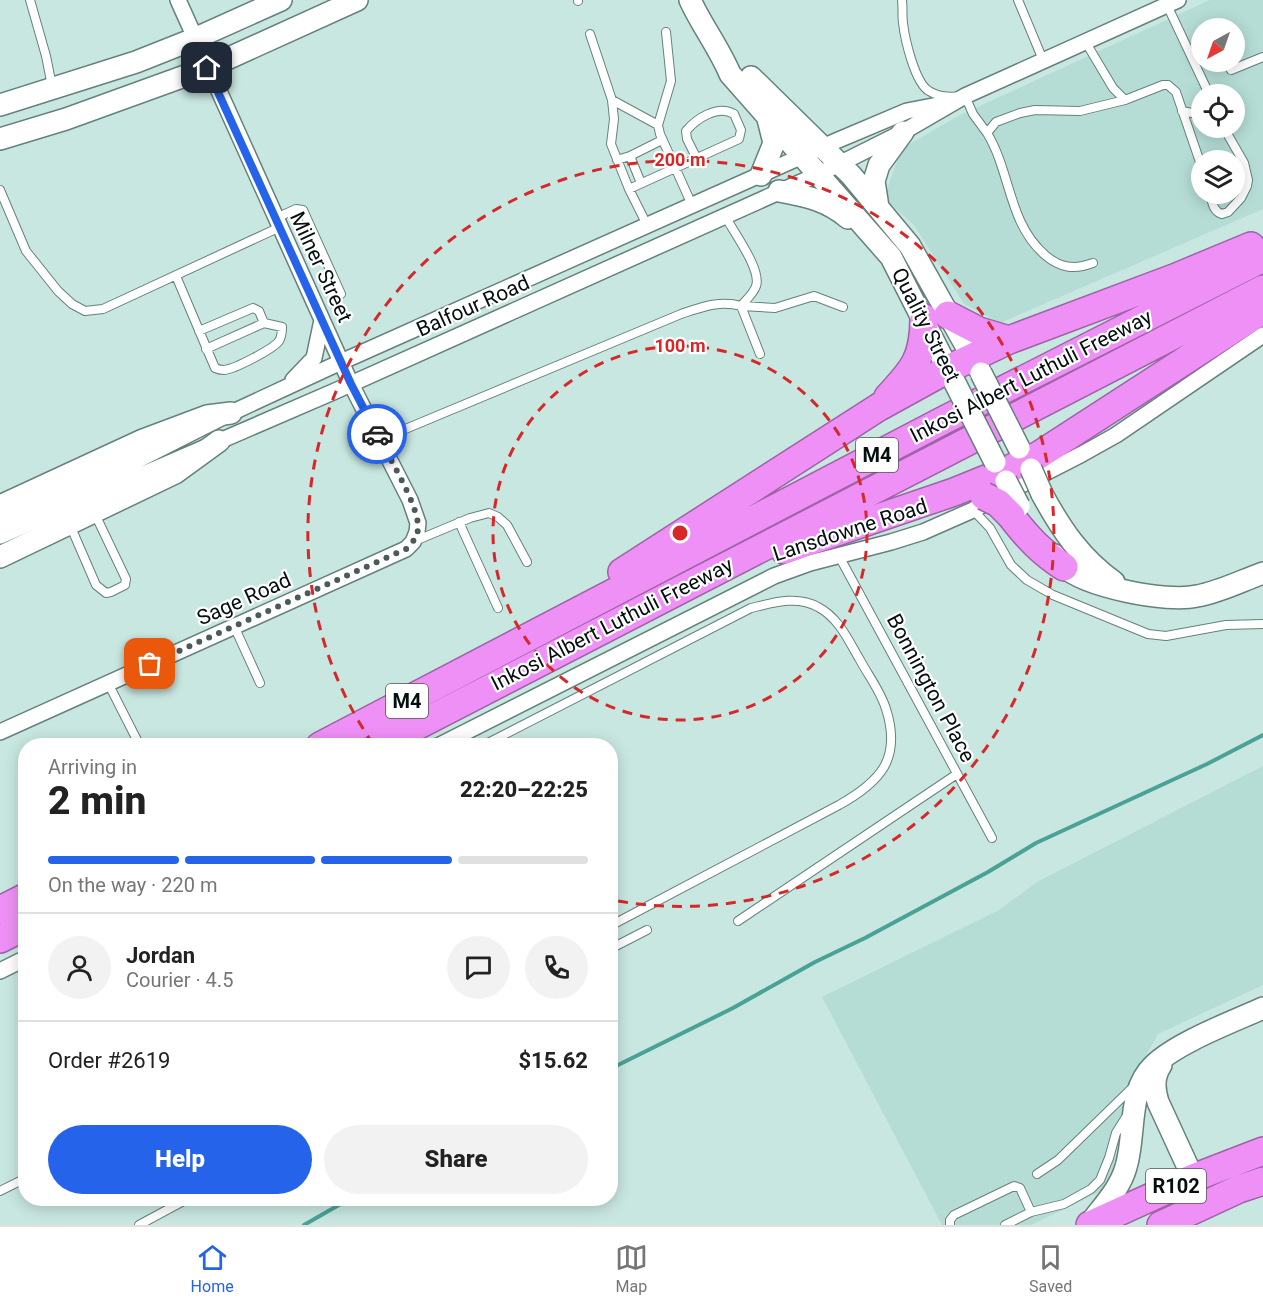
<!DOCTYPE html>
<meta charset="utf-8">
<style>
body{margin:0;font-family:Roboto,sans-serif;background:#f2f2f2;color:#222;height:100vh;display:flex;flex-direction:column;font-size:22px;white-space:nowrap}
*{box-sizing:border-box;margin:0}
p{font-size:20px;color:#767676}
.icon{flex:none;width:33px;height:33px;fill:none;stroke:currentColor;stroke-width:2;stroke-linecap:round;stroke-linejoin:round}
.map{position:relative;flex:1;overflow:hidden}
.drawer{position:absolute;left:18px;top:738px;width:600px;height:468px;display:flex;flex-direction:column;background:#fff;border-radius:24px;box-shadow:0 3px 15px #0003}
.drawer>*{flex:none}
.needle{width:39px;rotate:220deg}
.buttons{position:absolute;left:1191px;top:18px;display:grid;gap:12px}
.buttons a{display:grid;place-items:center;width:54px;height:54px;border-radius:50%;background:#fff;box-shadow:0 3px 15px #0003;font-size:30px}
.pin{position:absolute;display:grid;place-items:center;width:51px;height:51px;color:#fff;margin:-26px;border-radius:12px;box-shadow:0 3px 9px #0006}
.courier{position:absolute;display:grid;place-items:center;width:60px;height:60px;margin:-30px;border:4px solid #2563eb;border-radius:50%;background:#fff;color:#222;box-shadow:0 2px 8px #0007}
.summary em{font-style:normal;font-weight:800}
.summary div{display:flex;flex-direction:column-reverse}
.summary{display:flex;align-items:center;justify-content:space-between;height:102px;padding:0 30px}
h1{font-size:39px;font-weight:800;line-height:45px}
.bar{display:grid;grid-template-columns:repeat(4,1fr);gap:9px 6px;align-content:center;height:72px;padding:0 30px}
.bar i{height:8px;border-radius:4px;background:#e0e0e0}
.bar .selected{background:#2563eb}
.bar p{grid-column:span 4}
.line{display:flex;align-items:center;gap:15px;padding:0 30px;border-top:2px solid #e0e0e0}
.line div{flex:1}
.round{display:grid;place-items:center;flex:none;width:63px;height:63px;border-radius:32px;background:#f2f2f2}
.button{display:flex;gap:12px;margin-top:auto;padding:12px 30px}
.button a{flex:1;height:69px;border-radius:36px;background:#2563eb;color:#fff;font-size:24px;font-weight:800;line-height:69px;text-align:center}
.button a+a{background:#f2f2f2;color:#222}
.menu{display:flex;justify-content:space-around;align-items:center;height:84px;border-top:2px solid #e0e0e0;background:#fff;font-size:16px;color:#767676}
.menu a{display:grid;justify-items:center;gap:3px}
.menu .selected{color:#2563eb}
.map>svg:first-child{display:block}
</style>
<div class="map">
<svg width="1263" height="1225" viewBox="0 0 1263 1225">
<rect width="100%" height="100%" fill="#c9e7e1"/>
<path fill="#b5ddd6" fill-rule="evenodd" d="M1210,0h53v209l-263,114 -36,-19 -50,-79 -30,-27 17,-49 57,-33zM1202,28h32v34h-32zM1202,94h32v34h-32zM1202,160h32v34h-32z
M1263,766v219l-105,49 -27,48 -10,85 -21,25 -69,33h-89l-120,-228 177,-87 38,-28z"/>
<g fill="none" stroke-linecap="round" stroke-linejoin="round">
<path stroke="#4aa296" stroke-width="4" d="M610,1069l123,-61 82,-46 50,-24 123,-66 48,-29 171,-79 56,-29
M304,1225l47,-27"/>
<g stroke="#65817c" stroke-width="10">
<path id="lane" d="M30,0l16,56 6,30
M578,0v1
M902,0c1,8 0,16 1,23 2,17 12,60 26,68 11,7 24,6 36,5l8,18 14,19
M1018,0l25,60
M1167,5l42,89
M666,32l5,49 -13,44 2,9 32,71
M590,34l22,66 2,19 -3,25 18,45 18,36
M1085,41l28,47 12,12 38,-15h5l8,7 26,76
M1231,70l32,-13
M612,100l46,25
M1182,111l20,4
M630,156l32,-16
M617,160l13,-4 11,27
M629,189l110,-50 2,-9 -7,-16c-16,-10 -38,5 -48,17l1,8 9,18
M0,190l26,61 32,40 14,13 13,7 18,-2 177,-82
M1210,194c2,7 3,18 12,20l6,-2 13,-14 6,-12 1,-6 -4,-17 -20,-35
M276,218l20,-9 7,1 38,84
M1093,263c-19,7 -33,5 -48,-8 -37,-32 -34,-83 -58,-122l9,-11 24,-9 15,-3 45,1 45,-11
M176,276l39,92c4,2 5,2 9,2 11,-1 49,-21 55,-29 3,-5 3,-9 3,-14l-18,-4
M199,331l54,-23 6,3 5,12 -58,26
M760,354l-19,-48 34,2 39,-12 29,11
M379,440l302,-126c21,-7 39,-14 60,-8 5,-6 13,-13 15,-20 6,-16 -23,-55 -31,-70
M973,510l17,18 21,37 16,15 26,15 95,39 18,2 60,-11 37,-1
M459,522l39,86
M70,525l26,60 10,8 5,-1 14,-7 1,-6 -32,-67
M415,541l55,-23 19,-5 9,4 9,8 20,37
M839,556l153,282
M234,626l26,57
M108,683l32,63
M482,746l269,-138c21,-5 46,-13 67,-1 21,11 30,33 42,53 8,15 21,32 26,49 16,50 -6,73 -47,96l-229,121
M738,921l219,-147
M610,949l37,-19
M1037,1174l21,-14 75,-73
M0,1191l26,-13
M139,1225l50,-27
M950,1225v-5l4,-5 60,-29 6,2 11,24
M1005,1225l26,-13 33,-8 27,-15 9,-9 9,-22 7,-25 12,-19"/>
</g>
<g stroke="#65817c" stroke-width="18">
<path id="street" d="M293,380l21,-22 8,-38
M0,523l130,-59 101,-51 110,-51 495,-221 71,-30 36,-7
M0,536l333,-144 486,-218 84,-42 62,-36 213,-96
M0,732l406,-183 7,-7 4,-10 1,-9 -8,-23 -59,-116 -173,-384
M438,746l336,-170 36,-13 81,-21 32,-10 50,-22 109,-56 34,-19 147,-100
M0,971l26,-13"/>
</g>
<g stroke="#65817c" stroke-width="24">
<path id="secondary" d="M690,0c12,26 29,48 40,74l161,183 63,124
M751,77l100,98 59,71 69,123
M0,105l136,-43 58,-23 87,-39
M0,139l66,-20 141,-51 150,-68
M761,175l13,-32 -6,-24
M779,191c27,5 48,9 69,27
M878,207l-4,-26 5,-16 24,-33
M1042,494c19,35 39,65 72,88
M0,506l143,-66 64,-24 24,-3
M1054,555c3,4 6,8 9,11 23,21 104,37 134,30 23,-4 44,-15 66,-23
M0,557l175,-84 44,-32
M1161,1065c-8,12 -7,24 -3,37l35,76
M1089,1225c13,-18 31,-36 37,-58 10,-32 1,-76 27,-101 23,-23 79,-44 110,-58"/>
</g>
<g stroke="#9d63a5" stroke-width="30">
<path id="highway" d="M948,315l31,16 30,9
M888,397c26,-28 36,-39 36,-79
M1011,516c17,22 30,36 53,51
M784,550l170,-58 47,-19 38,-18 224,-145
M622,572l257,-165 69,-38 61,-29 165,-62 77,-32
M320,746l626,-327 317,-161
M378,746l885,-457
M0,910l26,-13
M0,939l26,-13
M1090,1225l103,-47 70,-27
M1161,1225l78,-36 24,-8"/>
</g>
<use href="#lane" stroke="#fff" stroke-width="8"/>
<use href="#street" stroke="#fff" stroke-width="15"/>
<use href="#secondary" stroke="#fff" stroke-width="21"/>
<use href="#highway" stroke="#ef90f7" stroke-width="27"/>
<g stroke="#65817c" stroke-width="24" stroke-linecap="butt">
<path id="secondary-bridge" d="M981,373l38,75
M955,383l40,79
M1031,469l11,25
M1006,481l13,25"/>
</g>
<g stroke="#9d63a5" stroke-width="30" stroke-linecap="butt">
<path id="highway-bridge" d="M984,496l14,7 13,13"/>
</g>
<use href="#secondary-bridge" stroke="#fff" stroke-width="21"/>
<use href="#highway-bridge" stroke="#ef90f7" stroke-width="27"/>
</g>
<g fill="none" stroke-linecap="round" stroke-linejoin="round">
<path stroke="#4a5b58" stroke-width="6" stroke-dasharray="0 10.8" d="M150,664l256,-115c6,-6 11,-11 12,-20 2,-22 -30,-73 -41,-95"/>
<path stroke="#2563eb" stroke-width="8" d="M207,68l144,316 26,50"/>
</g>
<g fill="none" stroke="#d62828" stroke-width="3" stroke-dasharray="10 8">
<circle cx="680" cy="533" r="187"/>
<path d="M373 744A373 373 0 1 1 612 900"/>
</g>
<g text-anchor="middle" stroke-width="4.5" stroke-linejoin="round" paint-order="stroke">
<g fill="#fff" stroke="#505756" stroke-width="1.5">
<rect x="856" y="438" width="42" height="34" rx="4.5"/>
<rect x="386" y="684" width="42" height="34" rx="4.5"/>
<rect x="1146" y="1169" width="60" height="34" rx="4.5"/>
</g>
<g font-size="20" font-weight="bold" fill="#050f0e">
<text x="877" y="462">M4</text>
<text x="407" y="708">M4</text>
<text x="1176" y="1193">R102</text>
</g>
<g font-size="21" fill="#050f0e" stroke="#fff">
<text transform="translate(321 267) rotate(65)" y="7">Milner Street</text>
<text transform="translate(473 306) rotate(-24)" y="7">Balfour Road</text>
<text transform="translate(926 325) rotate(63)" y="7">Quality Street</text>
<text transform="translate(1031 376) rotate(-27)" y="7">Inkosi Albert Luthuli Freeway</text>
<text transform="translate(850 530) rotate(-18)" y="7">Lansdowne Road</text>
<text transform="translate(244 599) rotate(-24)" y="7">Sage Road</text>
<text transform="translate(612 624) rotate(-27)" y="7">Inkosi Albert Luthuli Freeway</text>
<text transform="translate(931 688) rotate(62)" y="7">Bonnington Place</text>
</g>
</g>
<circle cx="680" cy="533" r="9" fill="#d62828" stroke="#fff" stroke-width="3"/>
<g font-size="18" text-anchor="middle" font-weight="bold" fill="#d62828" stroke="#fff" stroke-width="4.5" stroke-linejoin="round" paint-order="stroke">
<text x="680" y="166">200 m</text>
<text x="680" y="352">100 m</text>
</g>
</svg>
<div class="buttons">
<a><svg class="needle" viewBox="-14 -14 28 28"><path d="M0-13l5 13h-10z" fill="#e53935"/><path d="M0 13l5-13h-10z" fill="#767676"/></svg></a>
<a><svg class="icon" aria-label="locate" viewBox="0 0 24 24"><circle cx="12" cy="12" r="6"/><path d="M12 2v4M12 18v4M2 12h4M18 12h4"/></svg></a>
<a><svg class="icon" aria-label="layers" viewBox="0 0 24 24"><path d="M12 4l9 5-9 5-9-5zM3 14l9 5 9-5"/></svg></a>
</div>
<div class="pin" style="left:150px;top:664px;background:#ea580c"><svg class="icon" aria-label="bag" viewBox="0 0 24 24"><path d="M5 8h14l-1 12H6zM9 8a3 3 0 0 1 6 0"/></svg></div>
<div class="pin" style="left:207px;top:68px;background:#1f2937"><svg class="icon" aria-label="home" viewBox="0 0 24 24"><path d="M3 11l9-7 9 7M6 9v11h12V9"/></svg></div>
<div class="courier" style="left:377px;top:434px"><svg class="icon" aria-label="car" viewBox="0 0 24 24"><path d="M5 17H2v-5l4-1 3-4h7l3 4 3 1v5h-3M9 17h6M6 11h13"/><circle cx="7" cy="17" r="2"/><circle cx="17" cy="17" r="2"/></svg></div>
<section class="drawer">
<div class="summary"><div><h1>2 min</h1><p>Arriving in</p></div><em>22:20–22:25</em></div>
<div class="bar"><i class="selected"></i><i class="selected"></i><i class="selected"></i><i></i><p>On the way · 220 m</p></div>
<div class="line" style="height:108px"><a class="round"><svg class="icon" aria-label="person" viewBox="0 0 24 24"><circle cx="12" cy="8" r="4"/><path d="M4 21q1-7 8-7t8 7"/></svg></a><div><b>Jordan</b><p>Courier · 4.5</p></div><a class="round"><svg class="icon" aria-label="chat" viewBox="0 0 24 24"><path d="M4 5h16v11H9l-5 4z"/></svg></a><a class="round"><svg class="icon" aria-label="phone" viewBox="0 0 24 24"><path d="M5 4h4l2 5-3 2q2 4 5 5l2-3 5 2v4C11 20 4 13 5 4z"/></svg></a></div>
<div class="line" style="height:78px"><div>Order #2619</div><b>$15.62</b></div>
<div class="button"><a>Help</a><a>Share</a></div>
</section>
</div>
<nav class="menu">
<a class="selected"><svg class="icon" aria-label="home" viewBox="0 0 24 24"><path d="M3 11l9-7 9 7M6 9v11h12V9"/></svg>Home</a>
<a><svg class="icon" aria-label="map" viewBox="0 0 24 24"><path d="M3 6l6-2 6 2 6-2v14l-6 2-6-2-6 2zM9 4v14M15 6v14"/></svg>Map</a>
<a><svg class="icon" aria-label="saved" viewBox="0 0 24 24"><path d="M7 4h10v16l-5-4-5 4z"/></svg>Saved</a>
</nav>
